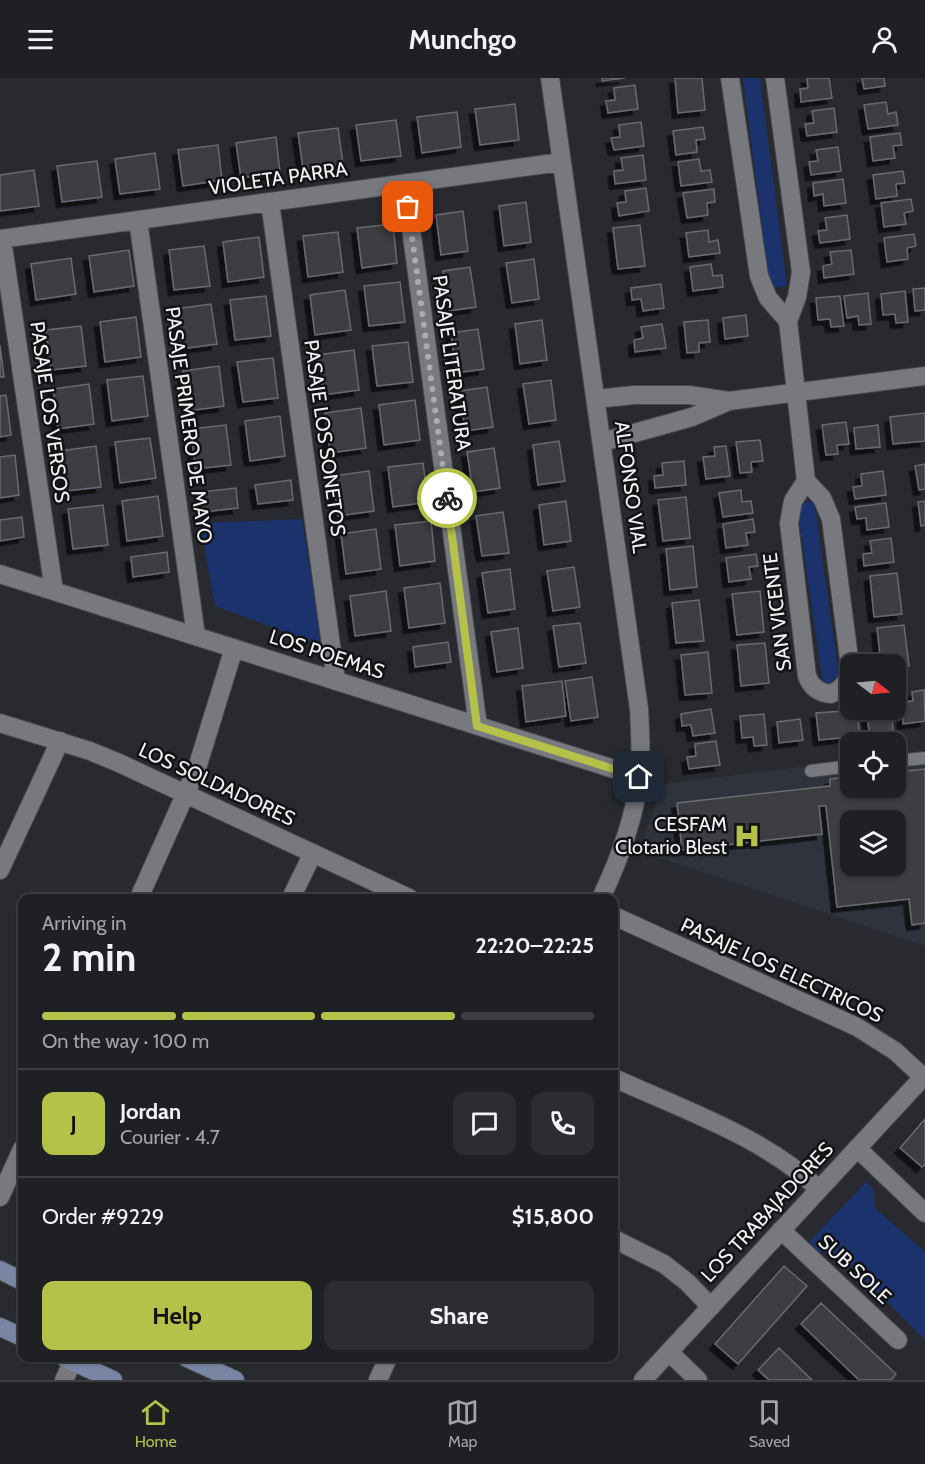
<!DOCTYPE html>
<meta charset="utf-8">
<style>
body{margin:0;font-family:Cabin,sans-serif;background:#2b2d30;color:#f1f3f6;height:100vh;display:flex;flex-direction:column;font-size:22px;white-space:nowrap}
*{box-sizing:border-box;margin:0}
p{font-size:20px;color:#a1a3a6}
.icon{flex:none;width:33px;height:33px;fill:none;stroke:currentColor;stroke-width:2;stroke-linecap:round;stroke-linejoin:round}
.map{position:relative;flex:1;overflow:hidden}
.panel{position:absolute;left:18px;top:816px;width:600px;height:468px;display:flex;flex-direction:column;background:#1e2023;border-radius:12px;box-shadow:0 2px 4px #0004,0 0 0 2px #3c3e41}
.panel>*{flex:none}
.needle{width:39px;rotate:106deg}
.fabs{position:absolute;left:840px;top:576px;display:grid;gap:12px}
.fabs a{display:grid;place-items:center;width:66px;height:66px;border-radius:12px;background:#1e2023;box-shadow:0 2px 4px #0004,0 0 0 2px #3c3e41;font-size:30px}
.pin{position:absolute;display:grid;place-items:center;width:51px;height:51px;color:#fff;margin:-26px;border-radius:12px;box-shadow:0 3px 9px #0006}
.courier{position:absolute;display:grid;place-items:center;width:60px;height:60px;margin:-30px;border:4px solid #b5c249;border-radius:50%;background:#fff;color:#222;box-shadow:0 2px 8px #0007}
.headline em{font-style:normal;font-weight:700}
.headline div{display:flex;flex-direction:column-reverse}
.headline{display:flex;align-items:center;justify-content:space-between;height:102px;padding:0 24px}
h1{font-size:39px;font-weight:700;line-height:45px}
.bar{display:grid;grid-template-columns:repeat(4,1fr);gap:9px 6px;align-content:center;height:72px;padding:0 24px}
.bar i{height:8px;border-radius:4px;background:#3c3e41}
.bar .selected{background:#b5c249}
.bar p{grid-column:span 4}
.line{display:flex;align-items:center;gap:15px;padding:0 24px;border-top:2px solid #3c3e41}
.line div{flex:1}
.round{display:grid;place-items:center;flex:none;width:63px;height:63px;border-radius:12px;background:#2b2d30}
.cta{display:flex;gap:12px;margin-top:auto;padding:12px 24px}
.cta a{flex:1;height:69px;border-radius:12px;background:#b5c249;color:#111;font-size:24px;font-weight:700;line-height:69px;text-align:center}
.cta a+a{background:#2b2d30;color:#f1f3f6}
header{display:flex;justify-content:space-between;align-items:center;height:78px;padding:0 24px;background:#1e2023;font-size:27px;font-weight:700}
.tab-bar{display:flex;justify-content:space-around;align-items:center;height:84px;border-top:2px solid #3c3e41;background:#1e2023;font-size:16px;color:#a1a3a6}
.tab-bar a{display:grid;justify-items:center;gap:3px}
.tab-bar .selected{color:#b5c249}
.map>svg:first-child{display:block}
</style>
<header><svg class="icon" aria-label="menu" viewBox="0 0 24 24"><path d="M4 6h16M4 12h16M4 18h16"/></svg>Munchgo<svg class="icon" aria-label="person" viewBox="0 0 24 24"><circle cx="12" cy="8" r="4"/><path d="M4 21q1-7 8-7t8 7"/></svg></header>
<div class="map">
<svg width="925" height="1302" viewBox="0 0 925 1302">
<defs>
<filter id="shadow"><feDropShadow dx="-5.5" dy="5.5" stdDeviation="0" flood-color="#0009"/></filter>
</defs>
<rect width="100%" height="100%" fill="#282a2f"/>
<path fill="#2f333d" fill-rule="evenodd" d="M925,674v194l-286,-95 24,-67 187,-23v27h46v-33zM850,742h46v46h-46z"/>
<path fill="#1b326c" d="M743,0h17l27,208 -17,2z
M814,423l26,181 -17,2 -26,-180z
M302,441l20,127 -107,-40 -15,-83z
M866,1104l7,6 2,20 50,44v88l-85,-85 -22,-3 -10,-9z"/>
<path fill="#3c3e43" stroke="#686b70" stroke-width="1.5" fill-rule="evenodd" filter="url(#shadow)" d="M602,0h23l-23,3z
M675,0h27l3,32 -27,3z
M807,0h22l3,20 -31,4 -1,-13 8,-1z
M862,0h22l1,8 -21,3z
M635,7l3,24 -30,4 -2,-12 9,-1 -1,-12z
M886,24l2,12 8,-2 2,13 -30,4 -4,-24z
M515,26l4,36 -39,5 -5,-36z
M834,30l3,24 -30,4 -2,-12 9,-1 -2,-12z
M457,34l4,35 -39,6 -5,-36z
M396,42l5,36 -40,5 -5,-36z
M641,44l3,24 -30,4 -3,-12 9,-1 -1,-12z
M703,49l2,12 -9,1 1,12 -21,3 -3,-24z
M338,50l5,36 -40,5 -5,-36z
M900,55l2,12 -9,1 2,12 -22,3 -3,-24z
M276,59l4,36 -39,5 -5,-35z
M218,67l4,35 -39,6 -5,-36z
M838,69l3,24 -30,4 -2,-13 9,-1 -2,-11z
M155,75l5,36 -40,5 -5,-35z
M643,77l3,25 -31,4 -1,-13 9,-1 -2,-12z
M699,81l2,12 9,-1 2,12 -31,4 -3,-24z
M97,83l5,36 -40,5 -5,-36z
M34,92l5,36 -39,5v-36z
M903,93l2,12 -9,1 1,12 -21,3 -3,-24z
M843,101l3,24 -22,3 -1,-12 -9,2 -1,-13z
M646,110l3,23 -30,5 -2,-13 9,-1 -1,-11z
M714,111l1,13 -8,1 1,12 -21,3 -4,-25z
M911,121l2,12 -9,2 2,11 -22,3 -3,-24z
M526,124l5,40 -27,4 -5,-40z
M463,133l5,40 -27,4 -5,-40z
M847,137l3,24 -30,4 -2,-12 9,-1 -2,-12z
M393,146l4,39 -35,5 -5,-40z
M640,147l5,41 -27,3 -5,-41z
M708,152l1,12 9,-2 2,13 -31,4 -3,-24z
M338,154l5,40 -35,5 -5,-41z
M914,156l2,12 -9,2 1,11 -21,3 -3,-24z
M259,159l5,40 -36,5 -5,-40z
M204,168l6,40 -36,4 -5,-40z
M129,172l5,36 -40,6 -5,-36z
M851,172l3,24 -30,4 -1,-12 9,-2 -2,-12z
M71,180l5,36 -40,6 -5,-36z
M534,181l5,40 -27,4 -6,-40z
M711,186l2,12 9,-1 1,12 -30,4 -3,-24z
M470,189l6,40 -27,4 -6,-40z
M400,204l5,40 -36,4 -5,-40z
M661,206l3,24 -21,3 -2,-12 -9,1 -1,-12z
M925,210v22l-10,1 -2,-22z
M345,212l6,40 -36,5 -5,-40z
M905,213l3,31 -12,1 -1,-9 -12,1 -2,-21z
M868,215l3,31 -12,1 -1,-9 -11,2 -3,-22z
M266,218l5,40 -36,4 -5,-40z
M840,218l4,30 -13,1 -1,-8 -12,1 -2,-22z
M211,226l6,40 -36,5 -5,-40z
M746,237l2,21 -23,3 -2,-21z
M136,239l5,40 -36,5 -5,-40z
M542,242l5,40 -27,4 -5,-40z
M708,242l2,22 -11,1v9l-12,1 -3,-31z
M662,246l4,24 -31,4 -1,-12 9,-2 -2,-11z
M81,248l5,40 -35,4 -5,-40z
M478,251l6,40 -28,4 -5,-40z
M408,264l5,40 -36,4 -5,-40z
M0,267l4,32h-4z
M354,272l5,40 -36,5 -5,-40z
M273,280l5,40 -35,4 -6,-40z
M219,288l5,40 -36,5 -5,-40z
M143,298l5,40 -36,5 -5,-41z
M551,302l5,40 -27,4 -6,-40z
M89,306l5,40 -36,5 -5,-40z
M487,309l6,40 -28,4 -5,-40z
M6,317l5,40 -11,2v-41z
M415,322l5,40 -36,5 -5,-40z
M361,330l5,40 -36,5 -5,-40z
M925,335v28l-32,3 -3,-27z
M280,338l5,40 -35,5 -5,-40z
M846,344l3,22 -12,1 1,9 -12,1 -4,-30z
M226,347l5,40 -36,4 -4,-40z
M878,347l2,22 -24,2 -2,-21z
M150,360l6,40 -36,5 -5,-41z
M760,362l3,21 -12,1 1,10 -12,1 -4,-31z
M559,363l6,40 -27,4 -5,-40z
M96,368l5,41 -35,4 -6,-40z
M726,368l4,30 -24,3 -3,-22 12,-1 -1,-9z
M494,370l6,40 -27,4 -6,-40z
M15,377l4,40 -19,3v-41z
M684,383l2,24 -31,3 -1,-12 9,-1 -1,-12z
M423,385l5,39 -35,5 -5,-40z
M925,386v25l-6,1 -4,-24z
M369,393l5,40 -36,5 -5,-40z
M883,393l3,24 -31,4 -2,-12 9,-1 -1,-12z
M291,402l2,20 -35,4 -3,-19z
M236,410l2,20 -35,4 -2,-20z
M741,412l1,12 9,-1 2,12 -30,4 -4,-24z
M158,418l5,40 -36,5 -5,-40z
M686,419l4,41 -27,3 -5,-41z
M566,423l5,40 -27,4 -5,-40z
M925,423v24l-4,1 -3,-24z
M886,425l3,24 -22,3 -1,-12 -9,1 -2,-12z
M103,427l5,40 -35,4 -5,-40z
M503,434l6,41 -27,3 -6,-40z
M22,439l2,20 -24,4v-21z
M753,441l2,13 -9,1 2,12 -22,3 -3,-24z
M431,443l4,40 -35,5 -5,-41z
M376,451l5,40 -35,5 -5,-40z
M891,460l3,24 -30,4 -1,-12 9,-1 -2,-12z
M693,468l4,41 -27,3 -4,-41z
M167,474l2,20 -36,5 -2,-20z
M756,476l2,12 -9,1 2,12 -22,3 -3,-24z
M574,489l6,40 -27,4 -6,-40z
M510,491l5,40 -27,4 -6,-40z
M897,495l5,41 -28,3 -4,-41z
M440,505l5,40 -36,5 -5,-40z
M386,513l5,40 -36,5 -5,-40z
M760,513l4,41 -27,3 -5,-41z
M699,522l5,41 -28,2 -4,-40z
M580,545l6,40 -27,4 -6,-41z
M904,547l5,41 -13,1v-3h-15l-4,-36z
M518,550l5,40 -26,4 -6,-40z
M448,564l3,20 -36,5 -2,-20z
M765,565l4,40 -28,3 -4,-41z
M708,574l4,41 -27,2 -4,-40z
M592,599l6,40 -27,4 -6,-40z
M562,603l4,35 -40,6 -4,-36z
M924,612l1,31 -22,3 -1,-22 11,-1 -1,-9z
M711,631l4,24 -22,3 -2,-11 -9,1 -1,-12z
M857,632l3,26 -41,4 -3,-27z
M891,632l2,20 -24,2 -2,-21z
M764,636l3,31 -13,1 -1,-9 -11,1 -2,-22z
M800,641l3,21 -24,3 -2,-21z
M716,663l4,24 -31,4 -2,-12 9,-1 -1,-12z
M925,691v154l-13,2 -3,-26 -72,8 -11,-101h-7l3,28 -140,16 -5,-47 153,-17v-7l20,-2v11h46v-16zM850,742h46v46h-46z
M925,1041v45l-3,3 -22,-19z
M784,1188l23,20 -69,78 -23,-20z
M821,1225l75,71 -5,6h-32l-58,-56z
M779,1270l33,32h-43l-11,-10z"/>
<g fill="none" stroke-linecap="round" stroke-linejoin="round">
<g stroke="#47494c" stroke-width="14">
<path id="service" d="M896,683l29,-3
M811,693l39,-5"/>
</g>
<g stroke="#47494c" stroke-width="20">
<path id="minor" d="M550,0l89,631c1,23 3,46 0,70 -5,42 -20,81 -38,119
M730,0l29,198 9,22 20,23 9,-24 4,-25 -26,-194
M405,106l73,542
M270,124l66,479
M138,142l58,416
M0,161l561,-77
M2,161l52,352
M788,243l18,160
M596,321l38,-4h55l40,6 196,-25
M602,364l90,-25 37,-16
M0,496l639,203
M850,588l-19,-147 -9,-21 -16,-17 -13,20 -4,22 18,153c4,11 12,17 24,18 12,-6 18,-13 19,-27
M0,645l90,28 29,12 290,135
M0,792l60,-129
M139,820l58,-130 37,-120
M291,820l22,-45
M614,838l243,111 38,24 28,26
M614,1000c70,32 148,58 205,111
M857,1070l68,65
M0,1119l22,-48
M781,1152l117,110
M614,1161l50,25 23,18 24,25
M669,1274l29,28
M64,1302l9,-19
M378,1302l10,-22
M643,1302l282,-305"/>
</g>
<g stroke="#47494c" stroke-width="20">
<path id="secondary" d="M0,1192l22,11
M0,1249l22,10
M65,1280l48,22
M187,1280l48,22"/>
</g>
<use href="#service" stroke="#77797f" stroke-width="12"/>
<use href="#minor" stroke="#77797f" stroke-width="18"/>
<use href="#secondary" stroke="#7985a2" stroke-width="18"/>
</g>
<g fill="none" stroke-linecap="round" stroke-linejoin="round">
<path stroke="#abacb0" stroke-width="6" stroke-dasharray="0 10.8" d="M408,129l39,291"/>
<path stroke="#b5c249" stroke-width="8" d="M447,420l30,228 162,51"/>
</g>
<defs>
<g id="hospital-bare" transform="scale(2.07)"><path d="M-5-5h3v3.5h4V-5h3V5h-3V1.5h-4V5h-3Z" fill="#b5c249" stroke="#121315" stroke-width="2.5" paint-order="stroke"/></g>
</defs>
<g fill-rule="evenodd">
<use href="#hospital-bare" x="747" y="758"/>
</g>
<g text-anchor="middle" stroke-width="5" stroke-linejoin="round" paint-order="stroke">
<g font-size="20" fill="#f1f2f5" stroke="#121315">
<text transform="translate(278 100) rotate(-8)" y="7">VIOLETA PARRA</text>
<text transform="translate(452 285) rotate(82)" y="7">PASAJE LITERATURA</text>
<text transform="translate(50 334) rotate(82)" y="7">PASAJE LOS VERSOS</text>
<text transform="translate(189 347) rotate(82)" y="7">PASAJE PRIMERO DE MAYO</text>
<text transform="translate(325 360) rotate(82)" y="7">PASAJE LOS SONETOS</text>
<text transform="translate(631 409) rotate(82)" y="7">ALFONSO VIAL</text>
<text transform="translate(777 534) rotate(-97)" y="7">SAN VICENTE</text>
<text transform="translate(327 576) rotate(18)" y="7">LOS POEMAS</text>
<text transform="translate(217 706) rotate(25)" y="7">LOS SOLDADORES</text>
<text transform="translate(782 892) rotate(25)" y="7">PASAJE LOS ELECTRICOS</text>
<text transform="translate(767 1134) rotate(-47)" y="7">LOS TRABAJADORES</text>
<text transform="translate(855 1191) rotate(43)" y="7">SUB SOLE</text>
</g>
<g font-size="20" fill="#f1f2f5" stroke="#121315" text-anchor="end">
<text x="727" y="753">CESFAM<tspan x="727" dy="23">Clotario Blest</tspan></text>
</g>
</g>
</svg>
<div class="fabs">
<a><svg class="needle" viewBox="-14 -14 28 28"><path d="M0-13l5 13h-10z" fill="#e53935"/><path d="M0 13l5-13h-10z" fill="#a1a3a6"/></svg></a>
<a><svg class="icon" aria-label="locate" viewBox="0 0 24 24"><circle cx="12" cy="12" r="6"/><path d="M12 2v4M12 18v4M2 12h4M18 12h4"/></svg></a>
<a><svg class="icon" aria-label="layers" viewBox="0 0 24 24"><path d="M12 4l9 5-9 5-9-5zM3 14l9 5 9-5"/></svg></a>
</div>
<div class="pin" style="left:408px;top:129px;background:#ea580c"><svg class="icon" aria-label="bag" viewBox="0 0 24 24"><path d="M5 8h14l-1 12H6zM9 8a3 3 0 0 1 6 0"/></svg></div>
<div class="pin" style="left:639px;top:699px;background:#1f2937"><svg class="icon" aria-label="home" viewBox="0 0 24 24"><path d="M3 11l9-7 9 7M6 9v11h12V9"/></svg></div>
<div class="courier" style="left:447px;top:420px"><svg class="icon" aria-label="bike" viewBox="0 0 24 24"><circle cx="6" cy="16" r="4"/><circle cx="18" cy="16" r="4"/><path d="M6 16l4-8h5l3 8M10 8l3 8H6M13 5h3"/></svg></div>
<section class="panel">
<div class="headline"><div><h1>2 min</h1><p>Arriving in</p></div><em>22:20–22:25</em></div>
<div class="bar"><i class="selected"></i><i class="selected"></i><i class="selected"></i><i></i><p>On the way · 100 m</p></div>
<div class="line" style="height:108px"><b class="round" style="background:#b5c249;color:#111">J</b><div><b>Jordan</b><p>Courier · 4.7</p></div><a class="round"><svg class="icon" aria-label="chat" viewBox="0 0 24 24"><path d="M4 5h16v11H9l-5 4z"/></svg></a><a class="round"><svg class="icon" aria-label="phone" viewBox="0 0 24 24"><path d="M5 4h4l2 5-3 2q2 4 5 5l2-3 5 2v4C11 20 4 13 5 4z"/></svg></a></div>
<div class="line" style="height:78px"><div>Order #9229</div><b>$15,800</b></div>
<div class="cta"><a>Help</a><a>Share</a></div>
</section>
</div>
<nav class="tab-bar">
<a class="selected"><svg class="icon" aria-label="home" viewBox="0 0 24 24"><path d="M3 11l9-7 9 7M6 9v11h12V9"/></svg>Home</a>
<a><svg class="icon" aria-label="map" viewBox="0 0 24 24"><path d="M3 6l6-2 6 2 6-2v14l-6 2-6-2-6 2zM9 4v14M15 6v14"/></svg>Map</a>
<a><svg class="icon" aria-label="saved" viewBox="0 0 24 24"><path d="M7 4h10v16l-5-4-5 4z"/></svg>Saved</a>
</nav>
